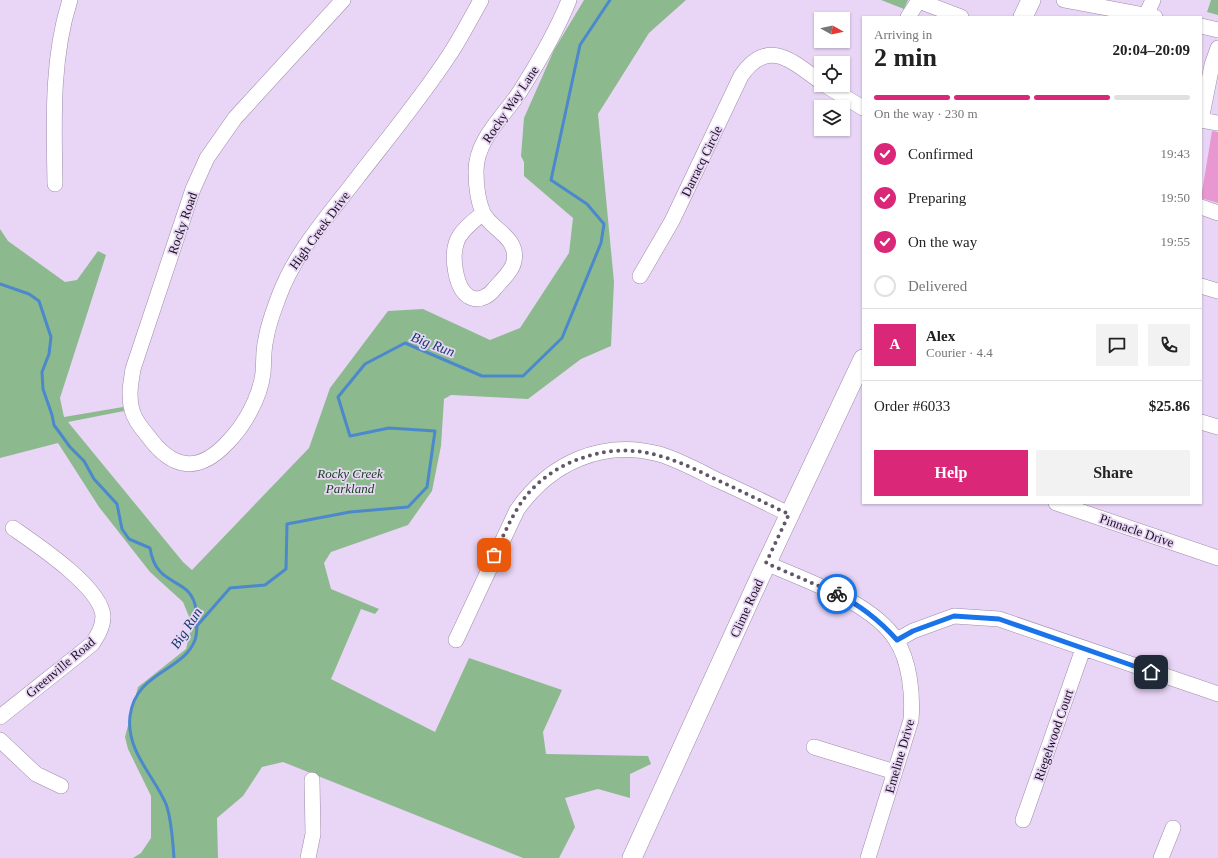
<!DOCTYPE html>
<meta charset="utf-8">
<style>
body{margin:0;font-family:"Times New Roman",serif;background:#f2f2f2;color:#222;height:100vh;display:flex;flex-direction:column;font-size:15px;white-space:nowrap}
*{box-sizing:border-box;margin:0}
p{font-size:13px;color:#767676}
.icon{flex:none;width:22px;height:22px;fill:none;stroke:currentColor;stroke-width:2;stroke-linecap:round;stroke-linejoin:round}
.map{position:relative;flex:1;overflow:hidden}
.panel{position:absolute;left:862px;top:16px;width:340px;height:488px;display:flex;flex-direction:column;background:#fff;border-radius:0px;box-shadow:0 1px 3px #0004}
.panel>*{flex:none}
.needle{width:26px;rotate:98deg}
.fabs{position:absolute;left:814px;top:12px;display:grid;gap:8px}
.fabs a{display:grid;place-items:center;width:36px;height:36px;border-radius:0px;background:#fff;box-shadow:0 1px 3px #0004;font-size:20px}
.pin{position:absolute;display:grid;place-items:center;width:34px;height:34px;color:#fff;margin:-17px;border-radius:8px;box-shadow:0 2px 6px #0006}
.courier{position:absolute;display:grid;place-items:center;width:40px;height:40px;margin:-20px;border:3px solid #1a73e8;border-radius:50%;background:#fff;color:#222;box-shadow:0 1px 5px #0007}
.overview em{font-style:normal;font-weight:700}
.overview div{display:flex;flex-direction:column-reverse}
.overview{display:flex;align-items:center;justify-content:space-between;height:68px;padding:0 12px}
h1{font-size:26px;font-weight:700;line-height:30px}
.bar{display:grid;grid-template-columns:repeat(4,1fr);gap:6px 4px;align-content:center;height:48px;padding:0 12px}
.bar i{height:5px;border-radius:3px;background:#e0e0e0}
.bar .selected{background:#db2777}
.bar p{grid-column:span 4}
.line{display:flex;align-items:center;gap:10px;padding:0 12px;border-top:1px solid #e0e0e0}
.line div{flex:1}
.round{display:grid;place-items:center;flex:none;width:42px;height:42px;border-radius:0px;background:#f2f2f2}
ol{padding:0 12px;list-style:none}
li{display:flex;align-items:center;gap:12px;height:44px}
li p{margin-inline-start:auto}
li .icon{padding:4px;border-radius:50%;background:#db2777;color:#fff;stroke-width:4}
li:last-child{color:#767676}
li i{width:22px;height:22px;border:2px solid #e0e0e0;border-radius:50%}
.action{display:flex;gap:8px;margin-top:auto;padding:8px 12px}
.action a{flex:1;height:46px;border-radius:0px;background:#db2777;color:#fff;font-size:16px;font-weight:700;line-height:46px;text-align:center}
.action a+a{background:#f2f2f2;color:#222}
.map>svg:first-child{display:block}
</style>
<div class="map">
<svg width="1218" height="858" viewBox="0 0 1218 858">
<rect width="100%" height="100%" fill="#e9d6f6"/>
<path fill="#8cba8e" d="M584,0h102l-37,33 -51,81 16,168 -3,64 -30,13 -53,40 -77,-4 -7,4 -3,47 -9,45 -24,34 -77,27 -7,11 7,26 48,20 -4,5 -14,-5 -30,70 104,53 34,-74 93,32 -19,42 3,22 102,2 3,8 -21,10v24l-32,-9 -33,9 10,29 -16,31h-36l-240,-96 -21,5 -19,29 -26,22 1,40h-85l8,-5 10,-15v-42l-23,-47 -3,-12 13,-50 48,-38 6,-25 -9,-22 -33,-30 -51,-65 -41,-64 -58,15v-229l8,12 57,41 12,-2 21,-29 8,4 -46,143 4,19 59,-10 1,4 -56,11 115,140 9,8 117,-122 21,-60 58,-77 35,-2 67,31 30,-12 49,-75 4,-35 -49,-42v-14l-3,-6 3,-38 30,-68z
M881,0h27l-4,9z
M1211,0h7v15l-11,-3z"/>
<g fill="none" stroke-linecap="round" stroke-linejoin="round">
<path stroke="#4c88cc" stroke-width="3" d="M0,284l29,10 10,7 12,36 -2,17 -7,18 1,17 9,26 2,10 16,22 14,14 10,18 23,25 5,25 7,10 21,9c6,42 42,27 46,62 1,9 2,21 -1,30 -12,32 -59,31 -65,76 -4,35 23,58 36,88 5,13 7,39 8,54
M196,627l34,-39 35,-3 21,-16 1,-45 63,-12 58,-5 19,-20 8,-56 -46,-3 -39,8 -12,-39 27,-33 40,-21 77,33h41l39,-38 39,-95 3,-19 -17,-20 -36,-24 29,-135 30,-45"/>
</g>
<path fill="#e997d0" d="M1212,131l6,1v71l-17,-5z"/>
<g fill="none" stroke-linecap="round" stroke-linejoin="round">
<g stroke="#9d8ba9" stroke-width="16">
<path id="minor" d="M343,0l-108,118 -28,40 -14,31 -60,180c-2,13 -5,27 -1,41 2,9 10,19 16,26 24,33 50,38 79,7 17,-17 33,-45 36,-70 1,-11 0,-23 3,-34 2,-15 8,-29 13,-43 17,-45 49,-80 78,-118 31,-40 65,-81 93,-124 11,-17 21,-36 31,-54
M1064,0l91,17
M919,1l42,16
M1146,15l7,-15
M908,17l11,-17
M1201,26l17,4
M1218,48l-6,17 -11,55 17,3
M825,85l38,23
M55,184c-1,-61 -4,-125 15,-184
M1201,207l17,6
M483,213c-9,8 -22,17 -26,28 -6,15 -2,51 15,57 9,3 18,-3 23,-10 6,-7 18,-18 19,-27 5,-23 -22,-31 -31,-48 -5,-12 -7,-30 -7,-42 0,-31 27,-54 43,-78 19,-30 37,-60 50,-93
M640,276l32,-55 69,-145c27,-39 51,-15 80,6
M1201,286l17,5
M1201,422l17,5
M1056,503l162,55
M766,563c40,18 106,39 130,77 14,21 17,56 15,80l-43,138
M456,640l61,-130c33,-47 85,-71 142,-56 20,6 38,16 56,25 25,11 49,23 74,35
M897,640l16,-9 41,-15 45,3 219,75
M0,717l92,-73c6,-9 11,-17 11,-28 -2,-29 -67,-72 -90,-88
M0,740l36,34 25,12
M814,747l81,25
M1023,820l60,-171
M308,858l5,-24 -1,-54
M1161,858l12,-30"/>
</g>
<g stroke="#9d8ba9" stroke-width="20">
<path id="major" d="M1023,17l8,-17
M632,858l129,-283 102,-216"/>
</g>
<use href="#minor" stroke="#fff" stroke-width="15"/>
<use href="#major" stroke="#fff" stroke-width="19"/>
</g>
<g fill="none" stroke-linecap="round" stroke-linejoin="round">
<path stroke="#625769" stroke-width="4" stroke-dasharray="0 7.2" d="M494,555c10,-20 18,-41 32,-59 12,-15 30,-28 48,-35 54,-22 93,-6 141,18 25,11 49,24 74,35l-23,49 71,31"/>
<path stroke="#1a73e8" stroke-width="5" d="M837,594c23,11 43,27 60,46l16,-9 41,-15 45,3 152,53"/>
</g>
<g text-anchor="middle" stroke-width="3.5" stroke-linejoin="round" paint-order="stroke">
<g font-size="13" fill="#19121d" stroke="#e9d6f6">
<text transform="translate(510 104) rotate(-56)" y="5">Rocky Way Lane</text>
<text transform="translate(701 161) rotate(-64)" y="5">Darracq Circle</text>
<text transform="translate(182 223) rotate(-71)" y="5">Rocky Road</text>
<text transform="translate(319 230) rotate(-54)" y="5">High Creek Drive</text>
<text transform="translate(1137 530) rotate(19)" y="5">Pinnacle Drive</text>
<text transform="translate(746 608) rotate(-66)" y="5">Clime Road</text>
<text transform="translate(60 667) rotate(-40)" y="5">Greenville Road</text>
<text transform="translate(1053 735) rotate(-71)" y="5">Riegelwood Court</text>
<text transform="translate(899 756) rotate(-74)" y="5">Emeline Drive</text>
</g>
<g font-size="13" font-style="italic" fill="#124519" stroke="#e9d6f6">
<text x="350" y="478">Rocky Creek<tspan x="350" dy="15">Parkland</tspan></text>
</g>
<g font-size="14" font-style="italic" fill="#133d6a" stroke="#e9d6f6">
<text transform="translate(433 344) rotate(21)" y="5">Big Run</text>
<text transform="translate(186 628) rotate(-57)" y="5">Big Run</text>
</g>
</g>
</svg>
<div class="fabs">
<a><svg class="needle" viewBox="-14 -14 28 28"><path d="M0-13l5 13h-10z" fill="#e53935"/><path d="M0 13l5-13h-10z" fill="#767676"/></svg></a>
<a><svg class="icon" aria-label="locate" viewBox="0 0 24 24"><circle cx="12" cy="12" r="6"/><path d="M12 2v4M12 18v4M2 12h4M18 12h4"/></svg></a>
<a><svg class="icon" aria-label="layers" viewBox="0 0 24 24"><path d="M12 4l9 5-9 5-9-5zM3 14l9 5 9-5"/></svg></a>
</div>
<div class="pin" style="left:494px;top:555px;background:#ea580c"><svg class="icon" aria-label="bag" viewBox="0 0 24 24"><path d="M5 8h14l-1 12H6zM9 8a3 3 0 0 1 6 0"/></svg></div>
<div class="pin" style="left:1151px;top:672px;background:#1f2937"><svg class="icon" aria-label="home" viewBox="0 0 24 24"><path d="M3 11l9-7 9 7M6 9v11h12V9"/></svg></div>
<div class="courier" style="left:837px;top:594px"><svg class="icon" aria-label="bike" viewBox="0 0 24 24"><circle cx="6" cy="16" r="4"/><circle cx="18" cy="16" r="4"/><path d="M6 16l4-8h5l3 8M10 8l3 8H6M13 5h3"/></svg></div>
<section class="panel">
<div class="overview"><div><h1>2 min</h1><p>Arriving in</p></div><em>20:04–20:09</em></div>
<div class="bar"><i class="selected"></i><i class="selected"></i><i class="selected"></i><i></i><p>On the way · 230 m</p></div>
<ol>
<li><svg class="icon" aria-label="check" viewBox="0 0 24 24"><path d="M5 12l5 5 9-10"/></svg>Confirmed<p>19:43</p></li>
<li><svg class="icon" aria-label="check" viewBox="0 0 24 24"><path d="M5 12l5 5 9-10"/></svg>Preparing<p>19:50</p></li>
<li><svg class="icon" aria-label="check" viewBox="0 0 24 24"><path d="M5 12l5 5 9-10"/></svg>On the way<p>19:55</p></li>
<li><i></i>Delivered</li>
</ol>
<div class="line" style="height:72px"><b class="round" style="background:#db2777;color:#fff">A</b><div><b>Alex</b><p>Courier · 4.4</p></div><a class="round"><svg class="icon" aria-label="chat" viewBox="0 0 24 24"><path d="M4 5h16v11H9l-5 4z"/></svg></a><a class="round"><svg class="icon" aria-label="phone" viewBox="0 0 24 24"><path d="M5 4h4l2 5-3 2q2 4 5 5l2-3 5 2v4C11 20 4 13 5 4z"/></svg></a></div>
<div class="line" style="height:52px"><div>Order #6033</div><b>$25.86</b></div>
<div class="action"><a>Help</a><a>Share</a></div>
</section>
</div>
